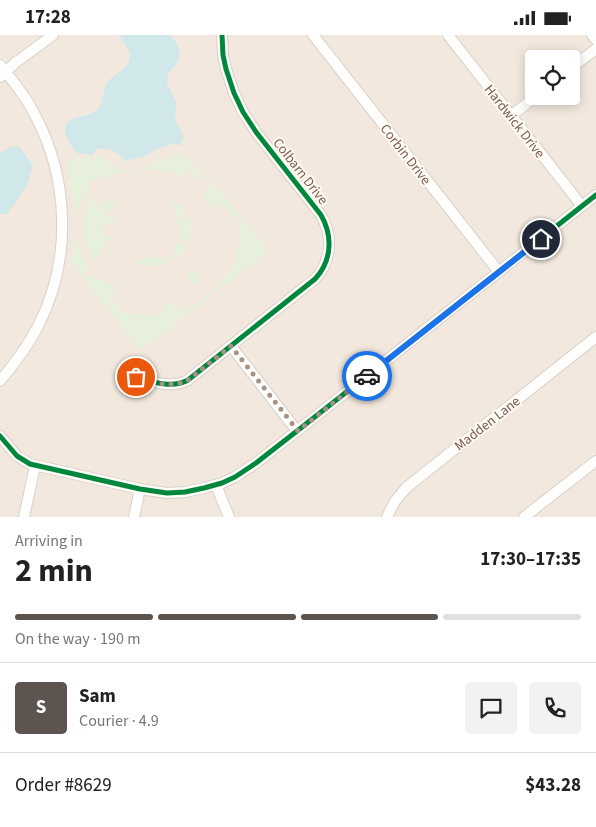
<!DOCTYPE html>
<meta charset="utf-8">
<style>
body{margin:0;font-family:"Source Sans 3",sans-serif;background:#f2f2f2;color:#222;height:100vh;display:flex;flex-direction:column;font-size:19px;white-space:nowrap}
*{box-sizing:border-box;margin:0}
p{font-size:16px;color:#767676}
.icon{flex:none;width:28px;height:28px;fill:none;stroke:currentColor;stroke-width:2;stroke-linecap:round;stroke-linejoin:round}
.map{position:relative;height:482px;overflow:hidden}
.side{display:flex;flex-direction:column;background:#fff;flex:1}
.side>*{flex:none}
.controls{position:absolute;left:525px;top:15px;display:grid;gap:10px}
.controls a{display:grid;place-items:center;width:55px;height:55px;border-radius:5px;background:#fff;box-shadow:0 2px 12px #0003;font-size:25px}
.pin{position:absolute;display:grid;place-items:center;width:42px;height:42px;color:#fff;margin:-21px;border:2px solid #fff;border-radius:50%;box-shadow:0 1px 5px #0007}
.courier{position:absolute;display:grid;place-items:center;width:50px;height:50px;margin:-25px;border:4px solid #1a73e8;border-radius:50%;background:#fff;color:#222;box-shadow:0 1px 6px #0007}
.overview em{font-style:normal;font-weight:700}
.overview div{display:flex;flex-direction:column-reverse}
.overview{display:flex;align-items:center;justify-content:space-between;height:85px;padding:0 15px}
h1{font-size:32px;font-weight:700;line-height:38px}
.bar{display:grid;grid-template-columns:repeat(4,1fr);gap:8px 5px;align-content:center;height:60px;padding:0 15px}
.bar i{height:6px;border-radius:4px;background:#e0e0e0}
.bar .on{background:#5d544f}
.bar p{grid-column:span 4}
.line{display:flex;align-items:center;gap:12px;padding:0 15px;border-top:1px solid #e0e0e0}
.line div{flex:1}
.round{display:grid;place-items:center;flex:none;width:52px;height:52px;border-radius:5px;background:#f2f2f2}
.status{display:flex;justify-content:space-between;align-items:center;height:35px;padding:0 25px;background:#fff;direction:ltr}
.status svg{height:14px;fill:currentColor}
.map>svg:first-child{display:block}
</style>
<div class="status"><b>17:28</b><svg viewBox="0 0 49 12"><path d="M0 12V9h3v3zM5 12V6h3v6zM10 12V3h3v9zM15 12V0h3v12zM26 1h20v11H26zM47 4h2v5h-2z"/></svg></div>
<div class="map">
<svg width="596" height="482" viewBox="0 0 596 482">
<rect width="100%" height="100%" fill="#f9f5f0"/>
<path fill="#f2e8de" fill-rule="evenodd" d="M0,0h596v482h-596zM534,24h37v37h-37z"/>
<path fill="#e7f0db" d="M183,119l41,41 44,55 -12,11 -65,50 -22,18 -28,21 -70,-87 3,-23 2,1c4,11 4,15 13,25l-4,7 3,2 28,11 -6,14 7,3 7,9 17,3h23c0,-5 -1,-8 4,-11l8,1 5,6c39,-16 65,-51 58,-94h-5l-9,-11 -14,-1 -8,-12 8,-8 -10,-10 -3,3 -12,-8 -3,5 -2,1c-25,-11 -71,-5 -94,7l3,7 -9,11 -3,11 -3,5 -8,-56 32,-6 22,16 26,-2 11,-9z
M94,164l5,3 -1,5c5,5 11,13 18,11l1,3 -15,4v10l13,4 -8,2 -11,19c-13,-8 -14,-39 -9,-52 1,-4 4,-6 7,-9z
M117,164l1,4 -4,1 -2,7 -4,1 -7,-5c4,-6 11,-6 16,-8z
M171,164l9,6 6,7 -5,5 -8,1 4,-13 -7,-3z
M189,181c3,10 4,18 -1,27l-9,-5c1,-6 1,-12 -3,-17z
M177,206l10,6 -4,6 -11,8 -2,-3 5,-3 -2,-6z
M155,222l4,2 3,-1 5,1 1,4c-11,4 -23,4 -34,0l2,-4h7l2,-1z
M192,234l2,1 7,9 -1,2 -7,5 -7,-10v-2z"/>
<path fill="#d0e8ea" d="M119,0h51c14,13 12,27 -2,38l-1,10 9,19 -1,20c6,8 12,13 5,23h-6l-2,-3 -5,4 -13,4 -8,6 -20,5c-10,-10 -16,-14 -30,-12l-4,6 -15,-2c-7,-8 -19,-24 -6,-33 2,-2 7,-3 11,-4 4,-1 10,-2 14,-5 8,-7 6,-19 11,-28 5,-8 23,-16 23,-25 1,-8 -7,-16 -11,-23z
M19,111l14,19 -6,20 -12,18 -8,11h-7v-61l11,-6z"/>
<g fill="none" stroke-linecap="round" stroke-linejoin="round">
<g stroke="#d7d1cb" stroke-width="12">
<path id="minor" d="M313,0l186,237
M448,0l134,171
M592,0l4,5
M0,30c13,16 26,32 35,50 34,64 37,144 4,209 -10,21 -24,39 -39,57
M571,33l25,-19
M0,42l15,-14 38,-28
M511,81l25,-20
M231,311l66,85
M136,342c17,5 36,12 52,3l127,-101c17,-18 18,-43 6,-64l-65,-83 -13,-20 -9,-19 -8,-24 -3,-14 -1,-20
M0,401l17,20 13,8 110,25 27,4 18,-1 19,-4 18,-5 13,-6 21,-14 41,-32 299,-236
M216,450l13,32
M24,482l11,-51
M134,482l6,-28
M387,482l8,-16 12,-14 189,-150
M524,482l72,-56"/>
</g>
<use href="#minor" stroke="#fefefd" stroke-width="10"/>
<g stroke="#fffaf3" stroke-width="8">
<path id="cycleway" d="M136,342c17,5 36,12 52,3l127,-101c17,-18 18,-43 6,-64l-65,-83 -13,-20 -9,-19 -8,-24 -3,-14 -1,-20
M0,401l17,20 13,8 110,25 27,4 18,-1 19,-4 18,-5 13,-6 21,-14 41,-32 299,-236"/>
</g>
<use href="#cycleway" stroke="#00873e" stroke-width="5"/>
</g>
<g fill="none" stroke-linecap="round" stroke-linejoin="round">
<path stroke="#a69286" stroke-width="5" stroke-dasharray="0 9" d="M136,342c17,5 35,12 52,3l43,-34 67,85 69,-55"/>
<path stroke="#1a73e8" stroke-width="6" d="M367,341l174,-137"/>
</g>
<g text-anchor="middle" stroke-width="4" stroke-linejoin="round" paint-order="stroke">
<g font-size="14" fill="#7a5c4d" stroke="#fffaf3">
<text transform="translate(515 86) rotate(52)" y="5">Hardwick Drive</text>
<text transform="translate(406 119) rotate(52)" y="5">Corbin Drive</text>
<text transform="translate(301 136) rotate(52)" y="5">Colbarn Drive</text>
<text transform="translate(487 388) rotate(-38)" y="5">Madden Lane</text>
</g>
</g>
</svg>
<div class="controls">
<a><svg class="icon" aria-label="locate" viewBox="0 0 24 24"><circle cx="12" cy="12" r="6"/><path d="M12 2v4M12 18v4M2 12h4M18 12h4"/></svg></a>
</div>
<div class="pin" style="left:136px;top:342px;background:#ea580c"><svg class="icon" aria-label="bag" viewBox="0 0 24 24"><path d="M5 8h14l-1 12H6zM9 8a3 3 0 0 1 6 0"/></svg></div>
<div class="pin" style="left:541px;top:204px;background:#1f2937"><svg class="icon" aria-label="home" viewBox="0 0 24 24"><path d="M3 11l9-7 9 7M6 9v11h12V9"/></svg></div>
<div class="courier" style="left:367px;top:341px"><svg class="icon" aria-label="car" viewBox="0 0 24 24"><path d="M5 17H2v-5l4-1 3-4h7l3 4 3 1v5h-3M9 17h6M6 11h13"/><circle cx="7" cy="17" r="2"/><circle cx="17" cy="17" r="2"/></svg></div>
</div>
<section class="side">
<div class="overview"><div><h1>2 min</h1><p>Arriving in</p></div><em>17:30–17:35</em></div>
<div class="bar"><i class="on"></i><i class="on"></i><i class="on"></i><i></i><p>On the way · 190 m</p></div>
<div class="line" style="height:90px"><b class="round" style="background:#5d544f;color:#fff">S</b><div><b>Sam</b><p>Courier · 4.9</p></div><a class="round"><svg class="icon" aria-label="chat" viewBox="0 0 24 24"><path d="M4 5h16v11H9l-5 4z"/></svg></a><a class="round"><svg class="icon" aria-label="phone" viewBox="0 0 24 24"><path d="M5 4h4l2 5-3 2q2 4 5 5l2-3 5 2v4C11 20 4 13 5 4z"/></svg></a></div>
<div class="line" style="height:65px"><div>Order #8629</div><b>$43.28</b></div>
</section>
